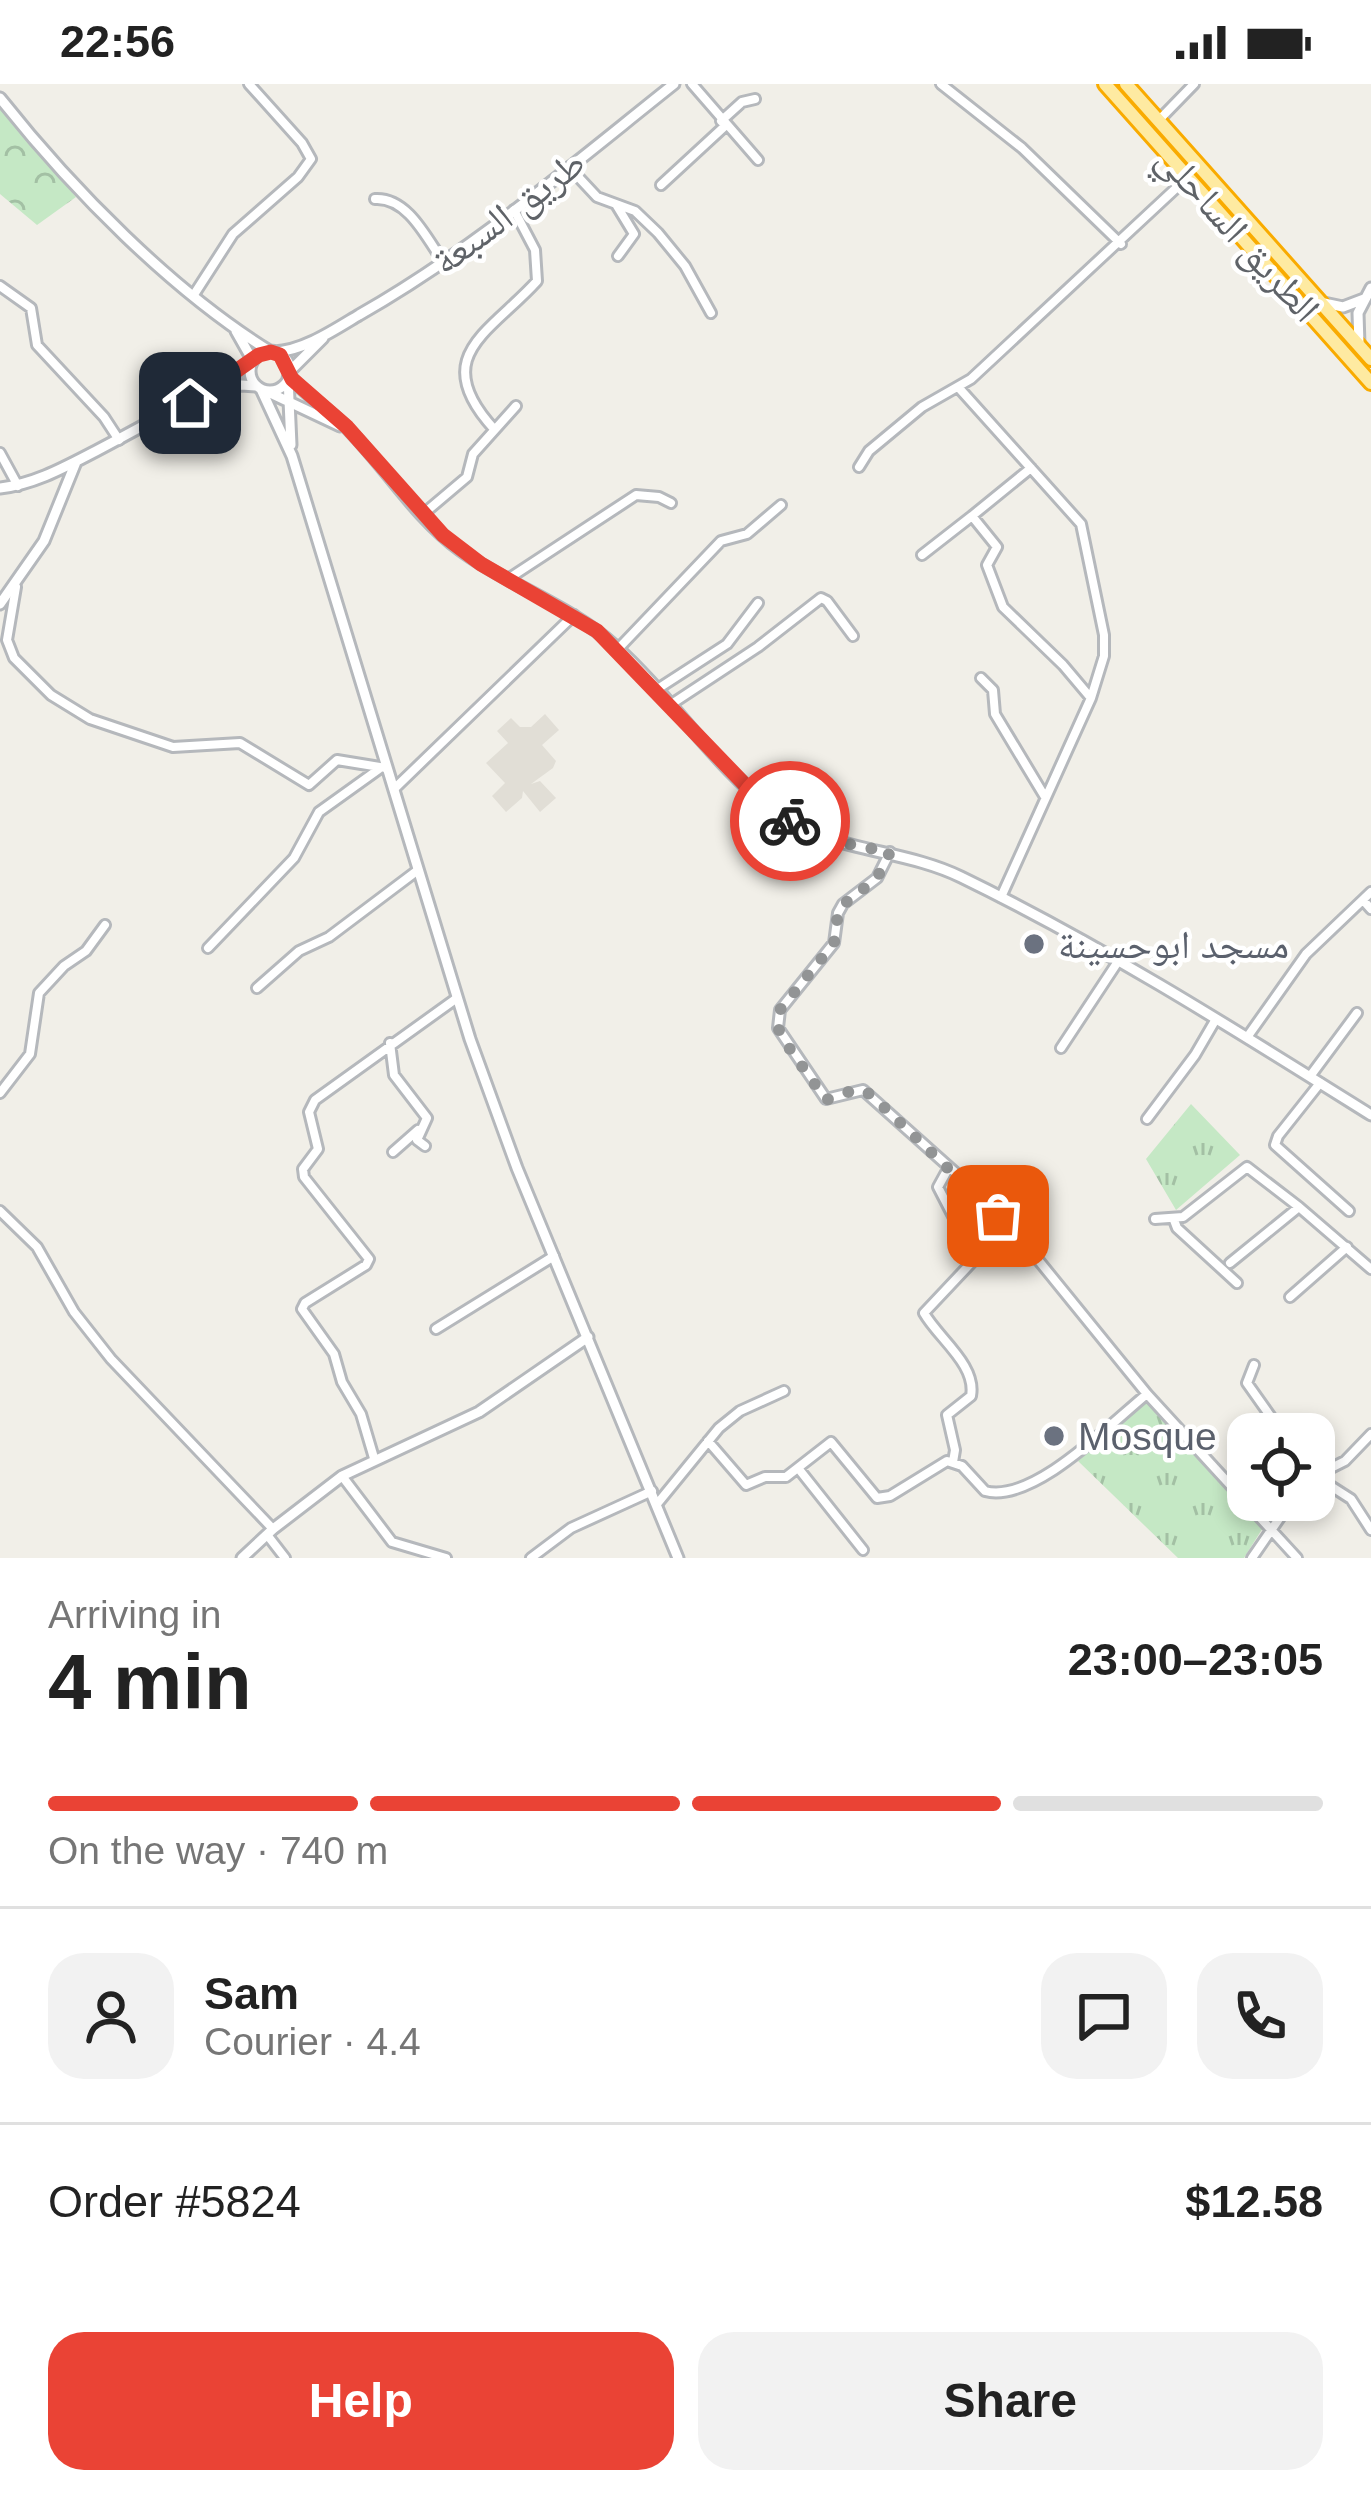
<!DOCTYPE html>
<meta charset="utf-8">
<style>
body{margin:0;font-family:Arial,"Noto Naskh Arabic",sans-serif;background:#f2f2f2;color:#222;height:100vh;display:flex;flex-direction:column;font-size:45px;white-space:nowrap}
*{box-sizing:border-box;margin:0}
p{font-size:39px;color:#767676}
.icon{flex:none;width:66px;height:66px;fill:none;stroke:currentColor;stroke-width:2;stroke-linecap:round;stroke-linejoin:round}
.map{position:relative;height:1474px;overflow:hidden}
.panel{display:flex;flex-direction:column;background:#fff;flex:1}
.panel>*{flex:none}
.buttons{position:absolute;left:1227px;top:1329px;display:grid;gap:24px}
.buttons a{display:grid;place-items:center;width:108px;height:108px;border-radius:24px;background:#fff;box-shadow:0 6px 18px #0003;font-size:60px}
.pin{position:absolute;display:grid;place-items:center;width:102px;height:102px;color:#fff;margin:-51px;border-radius:24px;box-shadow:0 6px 18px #0006}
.courier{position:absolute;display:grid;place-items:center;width:120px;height:120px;margin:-60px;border:9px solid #ea4335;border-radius:50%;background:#fff;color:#222;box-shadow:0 3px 15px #0007}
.headline em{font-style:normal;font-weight:600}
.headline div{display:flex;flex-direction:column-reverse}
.headline{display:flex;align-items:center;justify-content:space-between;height:204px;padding:0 48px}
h1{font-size:78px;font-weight:600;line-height:90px}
.bar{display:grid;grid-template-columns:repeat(4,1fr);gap:18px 12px;align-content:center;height:144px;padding:0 48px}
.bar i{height:15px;border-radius:9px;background:#e0e0e0}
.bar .active{background:#ea4335}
.bar p{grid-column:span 4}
.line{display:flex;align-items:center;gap:30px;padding:0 48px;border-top:3px solid #e0e0e0}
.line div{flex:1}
.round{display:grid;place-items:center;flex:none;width:126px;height:126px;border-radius:36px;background:#f2f2f2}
.primary-button{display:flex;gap:24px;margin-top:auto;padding:24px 48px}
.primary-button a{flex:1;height:138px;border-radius:36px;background:#ea4335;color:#fff;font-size:48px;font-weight:600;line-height:138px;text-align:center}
.primary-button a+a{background:#f2f2f2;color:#222}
.status{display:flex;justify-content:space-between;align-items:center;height:84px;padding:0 60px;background:#fff;direction:ltr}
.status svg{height:33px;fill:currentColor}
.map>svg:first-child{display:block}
</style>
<div class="status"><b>22:56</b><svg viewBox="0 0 49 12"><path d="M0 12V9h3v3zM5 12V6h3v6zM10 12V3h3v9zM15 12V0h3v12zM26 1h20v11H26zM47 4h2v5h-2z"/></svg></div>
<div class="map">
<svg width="1371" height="1474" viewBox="0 0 1371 1474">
<defs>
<pattern id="grass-tufts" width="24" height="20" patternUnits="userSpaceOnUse" patternTransform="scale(3)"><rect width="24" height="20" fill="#c5e8c5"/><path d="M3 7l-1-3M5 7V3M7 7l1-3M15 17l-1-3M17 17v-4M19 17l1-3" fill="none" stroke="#a3c0a4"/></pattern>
<pattern id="forest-crowns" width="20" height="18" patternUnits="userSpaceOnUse" patternTransform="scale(3)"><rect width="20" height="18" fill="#c5e8c5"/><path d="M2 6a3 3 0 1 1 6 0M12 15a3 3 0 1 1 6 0" fill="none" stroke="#a3c0a4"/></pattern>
</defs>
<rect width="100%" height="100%" fill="#f1efe8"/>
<path fill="#e1ded6" d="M545,630l14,16 -17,15 14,16 -3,7 -22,16 9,-3 16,17 -16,14 -17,-21 -1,7 -16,14 -14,-16 13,-13 -19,-20 22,-20 -11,-12 14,-13 9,9h11z"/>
<path fill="url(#grass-tufts)" d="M1191,1020l49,51 -64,55 -30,-51z
M1147,1318l117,124 -20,32h-66l-100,-97z"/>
<path fill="url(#forest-crowns)" d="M0,19l76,94 -39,28 -37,-31z"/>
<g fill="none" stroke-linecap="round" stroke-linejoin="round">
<g stroke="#b5b8bc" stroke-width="14">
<path id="minor" d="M692,0l66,76
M941,0l81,64 99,96
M1159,36l35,-36
M721,37l21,-19 13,-3
M569,83l28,30 38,14 23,22 27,33 26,47
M661,101l64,-59
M375,115c33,-2 52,40 69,64
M617,122l17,28 -16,22
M0,202l31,22 6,37 67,72 15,23
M195,209l38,-59 65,-57 13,-18 -9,-16 -53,-59
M959,304l122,136 23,111v21l-13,42 -90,199
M494,345c-67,-73 -3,-97 43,-148l-2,-31 -21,-40
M0,369l18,33
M859,383l10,-16 53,-44 49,-28 217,-202
M1031,384l-59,48 25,31 -10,18 16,42 60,58 27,32
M422,431l45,-38 6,-23 43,-48
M922,471l50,-39
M508,495l128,-84 23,2 12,6
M16,503l-9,53 7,18 37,37 39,24 83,28 67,-4 69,42 28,-25 49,8
M618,565l103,-108 26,-7 34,-29
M981,594l12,12 2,24 50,83
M656,606l71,-46 31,-41
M670,621l88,-58 63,-49 6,3 26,35
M394,705l180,-174
M890,768l-13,26 -34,26 -5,9 -4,30 -54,67 -2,18 48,71 37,-9 104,93 55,57 125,154 150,164
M1363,816l8,9
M208,864l86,-90 25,-46 60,-43
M257,904l42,-37 30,-14 89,-67
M1248,952l58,-82 65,-62
M390,959l4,32 33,43 -10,22 8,6
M1061,964l56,-85
M1311,991l46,-62
M1320,999l-42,53 -3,9 74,66
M0,1009l30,-39 9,-61 25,-27 22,-15 19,-26
M1147,1035l48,-64 21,-36
M393,1068l25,-22
M949,1083l-11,20 33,64 1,11 -48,51c14,25 53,52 47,83l-24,19 8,35 -2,12
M0,1127l37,36 37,65 37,47 162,170
M1155,1135l28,-2 64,-50 52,40
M1174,1136l3,8 60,55
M1230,1179l69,-56 72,62
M1290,1213l57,-50
M436,1245l118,-73
M1254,1281l-7,18 36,51
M708,1357l38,44 19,-8h21l45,-35 46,56 13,-2 57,-35 15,5 23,25c48,13 125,-67 162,-97
M374,1374l-13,-44 -19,-32 -8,-28 -32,-45 3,-6 61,-38 3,-6 -65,-82 -1,-8 15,-20 -9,-37 6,-12 142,-102
M798,1384l65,82
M342,1392l50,66 54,16
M1315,1392l36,23 20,31
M1315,1392l30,-15 26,-27
M657,1420l62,-76 21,-17 44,-20
M268,1452l17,22
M531,1474l40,-30 81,-37
M1252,1474l40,-58"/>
</g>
<g stroke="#b5b8bc" stroke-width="15">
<path id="tertiary" d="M0,14c72,91 172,193 271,254
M1324,219l19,4 21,-8
M236,247l17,30
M1359,261l-1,-32 13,-25
M250 287a20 20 0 1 1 40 0a20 20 0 1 1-40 0Z
M274,268c29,-1 60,-22 85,-37 113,-64 213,-150 315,-231
M289,288l34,-34
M289,291c17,22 41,34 60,55 38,39 67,88 111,120 49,36 109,55 155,96 58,52 101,124 165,169 53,37 124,34 181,62 142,69 276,154 410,238
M288,294l3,67
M261,305l31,67 178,583 47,129 161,390
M268,308l72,34
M214,309l27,-8 15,1
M0,404c35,-4 65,-21 96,-37 53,-28 104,-56 155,-87
M0,520l44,-63 32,-79
M242,1474l31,-29 69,-53 137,-64 109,-75"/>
</g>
<g stroke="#f9ab00" stroke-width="18">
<path id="trunk" d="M1105,0l266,299
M1126,0l245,275"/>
</g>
<use href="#minor" stroke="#fff" stroke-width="8"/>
<use href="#tertiary" stroke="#fff" stroke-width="9"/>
<use href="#trunk" stroke="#feeaa1" stroke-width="12"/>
</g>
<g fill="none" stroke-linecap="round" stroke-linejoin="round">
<path stroke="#929495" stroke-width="12" stroke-dasharray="0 21.6" d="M790,737l48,21 52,10 -13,26 -33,26 -6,9 -4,30 -54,67 -2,18 7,14 41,58 31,-11 13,5 128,122"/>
<path stroke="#ea4335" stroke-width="15" d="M190,319l69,-48 12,-3 9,3 12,24 55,48 96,108 38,29 116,67 155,161 38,29"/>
</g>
<g fill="#6b7280" stroke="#fff" stroke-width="4.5">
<circle cx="1034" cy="860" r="12"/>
<circle cx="1054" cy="1352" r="12"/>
</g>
<g text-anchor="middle" stroke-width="9" stroke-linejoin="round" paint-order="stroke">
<g font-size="39" fill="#5f6368" stroke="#fff">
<text transform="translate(508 127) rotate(-37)" y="14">طريق السبعة</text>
<text transform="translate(1239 149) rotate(48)" y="14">الطريق الساحلي</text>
</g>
<g font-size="39" fill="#5b616d" stroke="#fff" text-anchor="start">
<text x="1058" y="874">مسجد ابوحسينة</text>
<text x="1078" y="1366">Mosque</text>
</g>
</g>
</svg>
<div class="buttons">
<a><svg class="icon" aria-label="locate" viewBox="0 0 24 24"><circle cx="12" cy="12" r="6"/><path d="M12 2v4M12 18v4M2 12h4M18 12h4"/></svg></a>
</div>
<div class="pin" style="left:998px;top:1132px;background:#ea580c"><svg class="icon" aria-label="bag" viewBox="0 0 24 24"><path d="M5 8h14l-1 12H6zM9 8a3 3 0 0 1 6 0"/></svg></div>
<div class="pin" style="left:190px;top:319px;background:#1f2937"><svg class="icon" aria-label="home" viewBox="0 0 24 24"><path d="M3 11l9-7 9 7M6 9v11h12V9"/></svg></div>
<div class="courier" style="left:790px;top:737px"><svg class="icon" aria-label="bike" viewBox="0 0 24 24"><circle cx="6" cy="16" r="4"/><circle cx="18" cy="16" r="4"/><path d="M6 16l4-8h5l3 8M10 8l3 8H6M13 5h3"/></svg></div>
</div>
<section class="panel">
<div class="headline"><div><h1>4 min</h1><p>Arriving in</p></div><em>23:00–23:05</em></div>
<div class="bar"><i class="active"></i><i class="active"></i><i class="active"></i><i></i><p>On the way · 740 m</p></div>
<div class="line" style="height:216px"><a class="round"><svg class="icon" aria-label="person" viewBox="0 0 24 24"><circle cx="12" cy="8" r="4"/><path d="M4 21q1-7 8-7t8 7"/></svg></a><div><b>Sam</b><p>Courier · 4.4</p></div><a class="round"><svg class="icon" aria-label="chat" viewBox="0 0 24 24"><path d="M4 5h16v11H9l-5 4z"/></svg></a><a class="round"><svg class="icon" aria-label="phone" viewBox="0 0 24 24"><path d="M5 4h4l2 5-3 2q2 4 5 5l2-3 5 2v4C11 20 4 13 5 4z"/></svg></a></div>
<div class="line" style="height:156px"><div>Order #5824</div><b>$12.58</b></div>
<div class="primary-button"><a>Help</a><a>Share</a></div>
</section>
